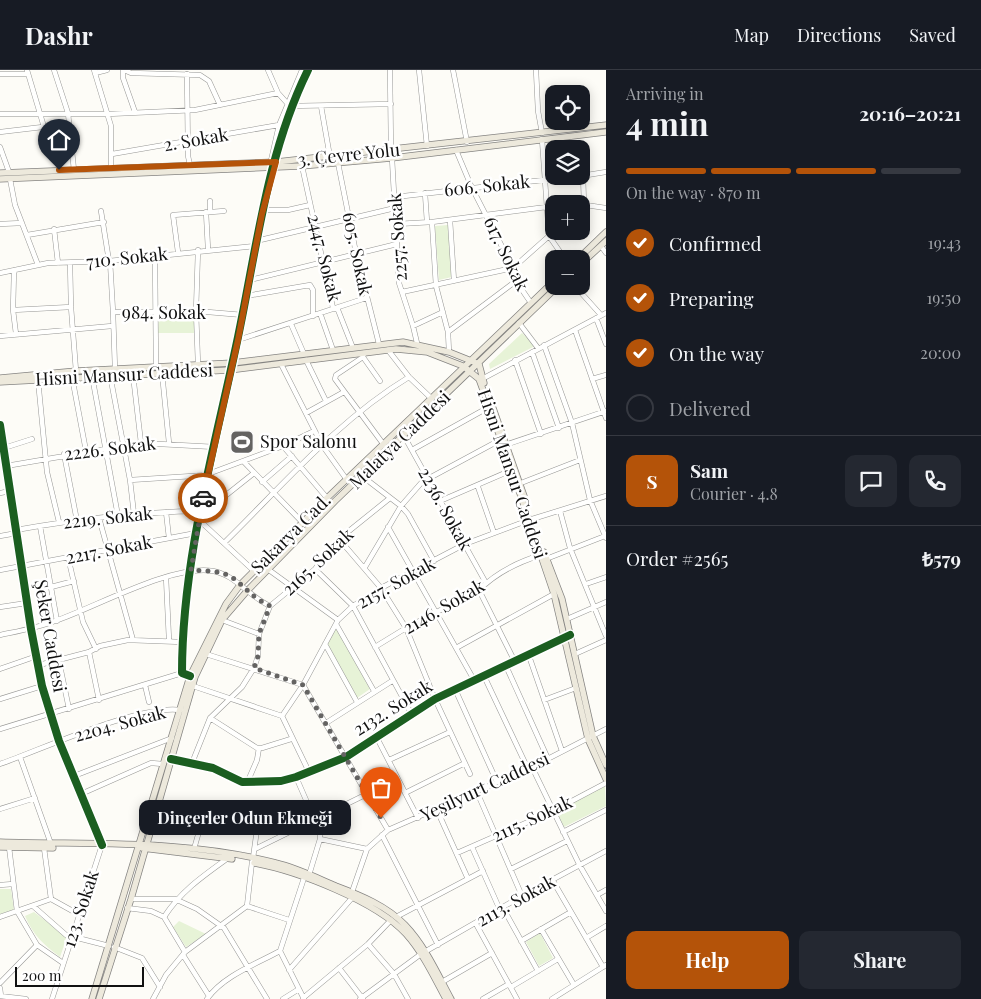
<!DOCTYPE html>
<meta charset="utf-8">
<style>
body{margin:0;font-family:"Playfair Display",serif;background:#242831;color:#f1f3f6;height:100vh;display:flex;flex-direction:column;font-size:19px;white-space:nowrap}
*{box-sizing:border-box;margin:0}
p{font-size:16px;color:#9ea1a6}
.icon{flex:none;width:28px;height:28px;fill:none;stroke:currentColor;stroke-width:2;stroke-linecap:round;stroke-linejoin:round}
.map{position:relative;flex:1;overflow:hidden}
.panel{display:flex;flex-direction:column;background:#171b24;width:375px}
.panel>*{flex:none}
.buttons{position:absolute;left:545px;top:15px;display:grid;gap:10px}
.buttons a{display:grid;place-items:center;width:45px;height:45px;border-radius:10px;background:#171b24;box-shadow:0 2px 12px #0003;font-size:25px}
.scale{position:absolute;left:15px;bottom:12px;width:129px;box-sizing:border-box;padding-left:5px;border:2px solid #111;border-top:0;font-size:14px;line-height:18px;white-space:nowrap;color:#111;-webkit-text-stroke:4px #fff;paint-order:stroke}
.pin{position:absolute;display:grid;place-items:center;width:42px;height:42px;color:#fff;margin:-51px -21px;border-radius:50% 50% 50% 0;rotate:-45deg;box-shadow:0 0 5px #0007}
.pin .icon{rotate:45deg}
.courier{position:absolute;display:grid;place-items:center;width:50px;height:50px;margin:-25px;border:4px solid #b45309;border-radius:50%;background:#fff;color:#222;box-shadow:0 1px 6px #0007}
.bubble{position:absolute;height:35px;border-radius:10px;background:#171b24;box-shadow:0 2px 12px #0003;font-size:16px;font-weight:700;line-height:35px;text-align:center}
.overview em{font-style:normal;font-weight:700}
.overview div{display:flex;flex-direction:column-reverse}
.overview{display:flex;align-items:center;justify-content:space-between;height:85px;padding:0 20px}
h1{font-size:32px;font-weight:700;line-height:38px}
.bar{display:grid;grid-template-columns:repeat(4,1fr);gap:8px 5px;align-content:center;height:60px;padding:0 20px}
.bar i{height:6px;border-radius:4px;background:#363941}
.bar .selected{background:#b45309}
.bar p{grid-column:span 4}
.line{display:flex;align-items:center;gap:12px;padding:0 20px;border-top:1px solid #363941}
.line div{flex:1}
.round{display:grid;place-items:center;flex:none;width:52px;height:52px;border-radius:10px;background:#242831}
ol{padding:0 20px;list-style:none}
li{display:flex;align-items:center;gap:15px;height:55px}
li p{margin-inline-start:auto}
li .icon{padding:5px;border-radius:50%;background:#b45309;color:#fff;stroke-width:4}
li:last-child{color:#9ea1a6}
li i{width:28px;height:28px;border:2px solid #363941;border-radius:50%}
.cta{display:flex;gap:10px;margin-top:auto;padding:10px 20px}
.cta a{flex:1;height:58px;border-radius:10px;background:#b45309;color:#fff;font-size:20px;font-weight:700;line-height:58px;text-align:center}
.cta a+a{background:#242831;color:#f1f3f6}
header{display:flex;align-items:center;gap:30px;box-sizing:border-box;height:70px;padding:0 25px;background:#171b24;border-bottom:1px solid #363941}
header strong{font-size:24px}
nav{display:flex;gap:28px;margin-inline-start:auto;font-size:18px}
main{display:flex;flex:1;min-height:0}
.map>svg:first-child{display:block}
</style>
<header>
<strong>Dashr</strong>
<nav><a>Map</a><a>Directions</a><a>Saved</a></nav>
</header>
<main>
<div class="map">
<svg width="606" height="929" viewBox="0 0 606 929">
<rect width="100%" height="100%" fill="#fdfcf7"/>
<path fill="#e7f3d7" d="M448,155l4,52 -13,3 -4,-54z
M159,243l35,1v19h-36z
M522,263l12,11 -1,3 -43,22 -1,-5z
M336,558l34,61 -13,9 -30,-54z
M605,716l1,20 -42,21 -8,-16z
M0,819h11l3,21 -14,4z
M34,842l33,25 -7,20c-16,-12 -27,-22 -35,-41z
M179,851l27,13 -20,13 -13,-20z
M540,863l13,25 -14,8 -13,-24z"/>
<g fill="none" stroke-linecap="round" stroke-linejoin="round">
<g stroke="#979795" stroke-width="5.5">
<path id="minor" d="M27,0l17,57
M54,0l14,43 6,57
M94,0l17,56v42
M123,0v8l12,34
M124,0l7,3 69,2 9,6 11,24
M268,0l10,23 9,10
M390,0l1,81
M419,0l8,76
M453,0l14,72
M536,0l2,41 4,22
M95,3l12,-3
M0,4h27
M187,4l1,82 2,9
M290,36l101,-2
M321,36l9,51
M0,44h108l87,-4 83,-17
M0,62l68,-8
M542,69l7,97 16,23
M0,77l9,25
M456,80l16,38 41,80 3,13 15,22
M112,84l167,-29
M392,88l7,125 14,43 4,17
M338,93l18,90 23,91
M270,95l9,-40 23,-55
M302,96l31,142 5,2 15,38
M581,106l25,-4
M583,106l1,27
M10,109l5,26 23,60
M425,123l2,29
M395,127l184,-21
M210,131v11
M579,134l27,4
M263,140h25l22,-5
M101,141l8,50
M206,142l2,37
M450,150l4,61
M432,152l4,64 12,46 1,20
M0,154l22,-1
M397,154l35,-2 122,-16
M54,159l4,34
M27,165l77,-13
M256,171l139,-33
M601,176l5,7
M198,180l-2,61 2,53
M178,182l-5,-37 51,-4
M155,186l1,111
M110,191l3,51
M70,193l1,44 5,64
M14,200l-1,40 3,24
M0,203l48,-10 61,-2 146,-15
M250,210l147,-36
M575,216l26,29
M402,222l111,-24 36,-32
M246,226l64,-11 3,5v26
M13,240l58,-3
M320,243l13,37
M596,248l10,26
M519,253l19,25
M291,254l13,30
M413,256l30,-14
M575,260l31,88
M448,262l68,-51
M0,266l112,-10
M238,270l128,-42
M544,275l28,78 18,77 16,38
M388,280l21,27 23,22
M532,282l27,76
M364,283l-1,4 -27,18 -1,4 49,66
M363,287l17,24
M306,290l20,41
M515,290l26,74
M281,294l41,81 25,35
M115,299l-2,-57 83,-1 47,4
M162,303l7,70
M110,305l20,105 4,34
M133,305l8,68
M92,306l26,140
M72,307l14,74
M482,309l124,-66
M592,309l14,-4
M38,310l9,92 12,50
M306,343l38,-21
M0,355l31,204 11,57 17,55 43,104
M404,366l82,147
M508,374l98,-33
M283,376l44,52
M4,378l28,-9
M412,380l77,-43
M64,384l13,67
M244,392l59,61
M6,396l135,-23 74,4
M208,404l75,-28 31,-15
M362,406l39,30 7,8 26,47
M130,410l78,-5
M262,412l30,-26
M521,413l59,-23
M478,417l16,46
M0,423l10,-2
M204,425l11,9 39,-31
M440,431l72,-31
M560,441l10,37 36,88
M166,442l3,26
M99,448l34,122
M199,450l55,51
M40,456l17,95
M388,457l86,153
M16,460c61,-11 122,-18 184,-19
M0,466l17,-3
M339,469l42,49 25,40 29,71 35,75
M224,473c59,-58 114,-123 185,-166
M68,487l15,65 13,27
M546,489l59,-23
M365,497l36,-61 21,-24 78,-42
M315,499l38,37 58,107
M0,500l196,-37
M269,500l69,50
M166,507l3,63
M586,514l20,-7
M51,517l23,-6
M479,520l36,72
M0,537l27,-4
M567,549l39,-17
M222,550l37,14
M336,554l38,67
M0,565c19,-4 37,-7 55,-14 41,-14 117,-57 158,-50 23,4 35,25 57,35
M325,574l32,58
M375,577l31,-19 73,-38c17,-17 39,-28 62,-35
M456,578l98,-54
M89,582l10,48
M206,584l97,31 85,145
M575,584l31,-14
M529,586l33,95
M59,591l10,48
M39,595l50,-13 11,-6 28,-6 54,2
M506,596l42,93
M0,599l37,-13
M190,606l-8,-3c0,-114 33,-226 56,-336 19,-90 29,-184 70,-267
M484,606l44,93
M145,615l4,17
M193,616l89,30 27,56
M455,619l42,93
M0,629l42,-13
M544,630l32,-12
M282,646l21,-31 35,-65 15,-14 28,-18 84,-44 64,-24 77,-24
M210,648l47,30h5l29,-9
M326,653l66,-42
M0,659l182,-56
M376,666l42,82
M20,687l31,87
M171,689l42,9 29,14 39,-1 15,-4 50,-20 89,-58 132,-62
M389,690l61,-28
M192,693l18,-45 32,-31 12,-19 4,-12 1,-22 11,-28 45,-37 24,-30 51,-41
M0,694c43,-15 139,-60 181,-54
M532,697l48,99 26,45
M74,706l98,-38
M296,707l24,55v7l-11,36
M247,713l10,-23 2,-12
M477,722l45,104
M405,723l60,-30
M81,724l70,-31 12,1
M0,739l35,-11
M437,740l31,69
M563,762l43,-22
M382,765l56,110
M320,769l47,10
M9,777l8,64 20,34 26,18
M472,777l28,63
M44,778l7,51 27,15
M194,779l10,-35 54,8 -5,36
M255,779l112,-55
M457,783l96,-42 53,-28
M252,792l-5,44 42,14
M511,799l56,-28
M553,811l50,86
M0,815l13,-1
M352,822l15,-43 21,-19 144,-63 74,-38
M597,825l9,-5
M131,829h44l22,10 27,19 43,71
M33,836l33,29 43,11
M127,838l24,3 13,6 21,35
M503,838l35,63
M0,847l51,-18
M164,847c17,-26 39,-41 64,-59
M396,847l87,-46
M476,854l41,75
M541,859l33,56
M586,868l20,-12
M521,871l50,-29
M368,874l26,30 14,25
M114,877l28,11 18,29
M280,881l24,48
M183,885l26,41
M339,898l24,31
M289,900l63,-72
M442,912l50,-29
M0,913l37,-38
M511,917l47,-28
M0,918l1,8
M0,926l26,3
M303,928l65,-54 23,-24
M52,929l49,-151
M153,929l13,-24 19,-23 62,-46
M207,929c16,-23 49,-35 73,-48l24,-73
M283,929l16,-10
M360,929l61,-45 101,-58 84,-45
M483,929l26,-15
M552,929l54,-34"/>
</g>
<g stroke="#858482" stroke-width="7">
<path id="major" d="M0,103l276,-11 330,-37
M0,109l302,-13 90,-8 214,-26
M578,189l28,-27
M581,194l25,-23
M0,308l76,-7 156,-8 171,-21 46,10 30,12 5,19
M0,312l230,-12 166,-21 31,3 36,14 16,13 33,91 42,124 34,145 18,40
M493,338l31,88
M544,482l18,47 31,137 13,29
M0,772c92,3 186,-3 276,21 21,5 41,15 60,23 24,9 51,20 69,39 20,21 32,48 46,74
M0,777l53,1
M142,778l90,11
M254,793c43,8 122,38 152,71 17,19 28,43 40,65
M92,929l98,-323 36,-72 14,-19 87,-87 227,-217
M99,929l32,-100 64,-222 27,-57 25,-29 88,-90 223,-215"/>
</g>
<use href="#minor" stroke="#fffffe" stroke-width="4.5"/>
<use href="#major" stroke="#ede9dc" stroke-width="5.5"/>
<g stroke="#fff" stroke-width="11">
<path id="cycleway" d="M0,355l31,204 11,57 17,55 43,104
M190,606l-8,-3c0,-114 33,-226 56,-336 19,-90 29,-184 70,-267
M171,689l42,9 29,14 39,-1 15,-4 50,-20 89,-58 135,-64"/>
</g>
<use href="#cycleway" stroke="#1b5e20" stroke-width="8"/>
</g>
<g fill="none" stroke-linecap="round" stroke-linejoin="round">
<path stroke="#646362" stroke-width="5" stroke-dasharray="0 9" d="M203,428l-12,72c14,1 30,0 42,8 14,11 20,20 37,28l-11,28 -1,22 -4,12 49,17 78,133"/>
<path stroke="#b45309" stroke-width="6" d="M59,100l217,-8 -14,52 -24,126 -35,158"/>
</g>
<defs>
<g id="stadium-square" transform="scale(1.25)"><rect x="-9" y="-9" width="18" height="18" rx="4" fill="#646362" stroke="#fff"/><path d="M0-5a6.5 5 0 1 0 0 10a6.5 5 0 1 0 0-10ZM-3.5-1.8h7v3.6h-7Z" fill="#fff"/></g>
</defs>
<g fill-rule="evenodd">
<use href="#stadium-square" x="242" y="372"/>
</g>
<g text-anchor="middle" stroke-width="5" stroke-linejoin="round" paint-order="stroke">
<g font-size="18" fill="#111" stroke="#fff">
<text transform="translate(196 70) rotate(-10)" y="6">2. Sokak</text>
<text transform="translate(349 85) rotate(-6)" y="6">3. Çevre Yolu</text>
<text transform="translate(487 116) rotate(-6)" y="6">606. Sokak</text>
<text transform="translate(398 167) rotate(-94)" y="6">2257. Sokak</text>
<text transform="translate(357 184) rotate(78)" y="6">605. Sokak</text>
<text transform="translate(506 184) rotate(64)" y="6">617. Sokak</text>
<text transform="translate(127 188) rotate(-6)" y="6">710. Sokak</text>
<text transform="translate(324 188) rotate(76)" y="6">2447. Sokak</text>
<text x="164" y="249">984. Sokak</text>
<text transform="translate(124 305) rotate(-3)" y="6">Hisni Mansur Caddesi</text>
<text transform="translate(400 370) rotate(-44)" y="6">Malatya Caddesi</text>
<text transform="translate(110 379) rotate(-7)" y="6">2226. Sokak</text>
<text transform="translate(512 404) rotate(71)" y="6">Hisni Mansur Caddesi</text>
<text transform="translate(445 439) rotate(61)" y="6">2236. Sokak</text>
<text transform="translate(108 448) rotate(-6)" y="6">2219. Sokak</text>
<text transform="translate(291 464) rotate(-45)" y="6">Sakarya Cad.</text>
<text transform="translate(109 480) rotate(-11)" y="6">2217. Sokak</text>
<text transform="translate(318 492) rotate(-43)" y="6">2165. Sokak</text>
<text transform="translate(396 513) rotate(-29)" y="6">2157. Sokak</text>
<text transform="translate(444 537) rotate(-30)" y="6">2146. Sokak</text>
<text transform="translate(50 566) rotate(80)" y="6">Şeker Caddesi</text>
<text transform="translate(393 638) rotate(-32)" y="6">2132. Sokak</text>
<text transform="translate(120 654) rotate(-15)" y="6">2204. Sokak</text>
<text transform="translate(485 717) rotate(-25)" y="6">Yeşilyurt Caddesi</text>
<text transform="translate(532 749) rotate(-25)" y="6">2115. Sokak</text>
<text transform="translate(516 831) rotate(-29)" y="6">2113. Sokak</text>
<text transform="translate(81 839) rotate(-72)" y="6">123. Sokak</text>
</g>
<g font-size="18" fill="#111" stroke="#fff" text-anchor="start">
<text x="260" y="378">Spor Salonu</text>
</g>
</g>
</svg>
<div class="buttons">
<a><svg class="icon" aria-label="locate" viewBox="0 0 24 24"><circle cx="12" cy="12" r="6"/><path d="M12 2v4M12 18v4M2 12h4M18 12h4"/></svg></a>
<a><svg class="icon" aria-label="layers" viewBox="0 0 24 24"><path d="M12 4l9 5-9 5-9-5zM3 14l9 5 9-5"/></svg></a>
<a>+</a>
<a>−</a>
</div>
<div class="scale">200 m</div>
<div class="pin" style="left:381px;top:748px;background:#ea580c"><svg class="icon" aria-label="bag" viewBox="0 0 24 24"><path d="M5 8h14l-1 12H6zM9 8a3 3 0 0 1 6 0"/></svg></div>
<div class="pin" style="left:59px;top:100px;background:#1f2937"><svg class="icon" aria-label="home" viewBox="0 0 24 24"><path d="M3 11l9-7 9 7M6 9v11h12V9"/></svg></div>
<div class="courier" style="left:203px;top:428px"><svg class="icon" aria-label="car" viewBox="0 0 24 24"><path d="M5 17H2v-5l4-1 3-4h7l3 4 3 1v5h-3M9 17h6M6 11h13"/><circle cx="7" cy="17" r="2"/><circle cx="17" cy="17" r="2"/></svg></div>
<div class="bubble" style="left:139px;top:730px;width:212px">Dinçerler Odun Ekmeği</div>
</div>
<section class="panel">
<div class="overview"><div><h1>4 min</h1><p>Arriving in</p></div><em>20:16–20:21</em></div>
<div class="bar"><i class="selected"></i><i class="selected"></i><i class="selected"></i><i></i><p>On the way · 870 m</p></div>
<ol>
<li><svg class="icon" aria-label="check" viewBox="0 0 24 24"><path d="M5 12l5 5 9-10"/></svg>Confirmed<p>19:43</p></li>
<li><svg class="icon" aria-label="check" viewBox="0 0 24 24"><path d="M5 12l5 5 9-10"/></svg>Preparing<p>19:50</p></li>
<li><svg class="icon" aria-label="check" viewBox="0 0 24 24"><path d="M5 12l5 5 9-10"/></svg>On the way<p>20:00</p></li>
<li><i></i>Delivered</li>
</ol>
<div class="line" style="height:90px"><b class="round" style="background:#b45309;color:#fff">S</b><div><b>Sam</b><p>Courier · 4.8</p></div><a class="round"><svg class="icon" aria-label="chat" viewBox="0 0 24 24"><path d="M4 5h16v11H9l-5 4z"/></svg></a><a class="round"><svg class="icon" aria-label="phone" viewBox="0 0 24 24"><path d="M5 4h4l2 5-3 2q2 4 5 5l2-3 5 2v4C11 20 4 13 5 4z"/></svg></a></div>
<div class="line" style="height:65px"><div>Order #2565</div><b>₺579</b></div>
<div class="cta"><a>Help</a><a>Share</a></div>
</section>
</main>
